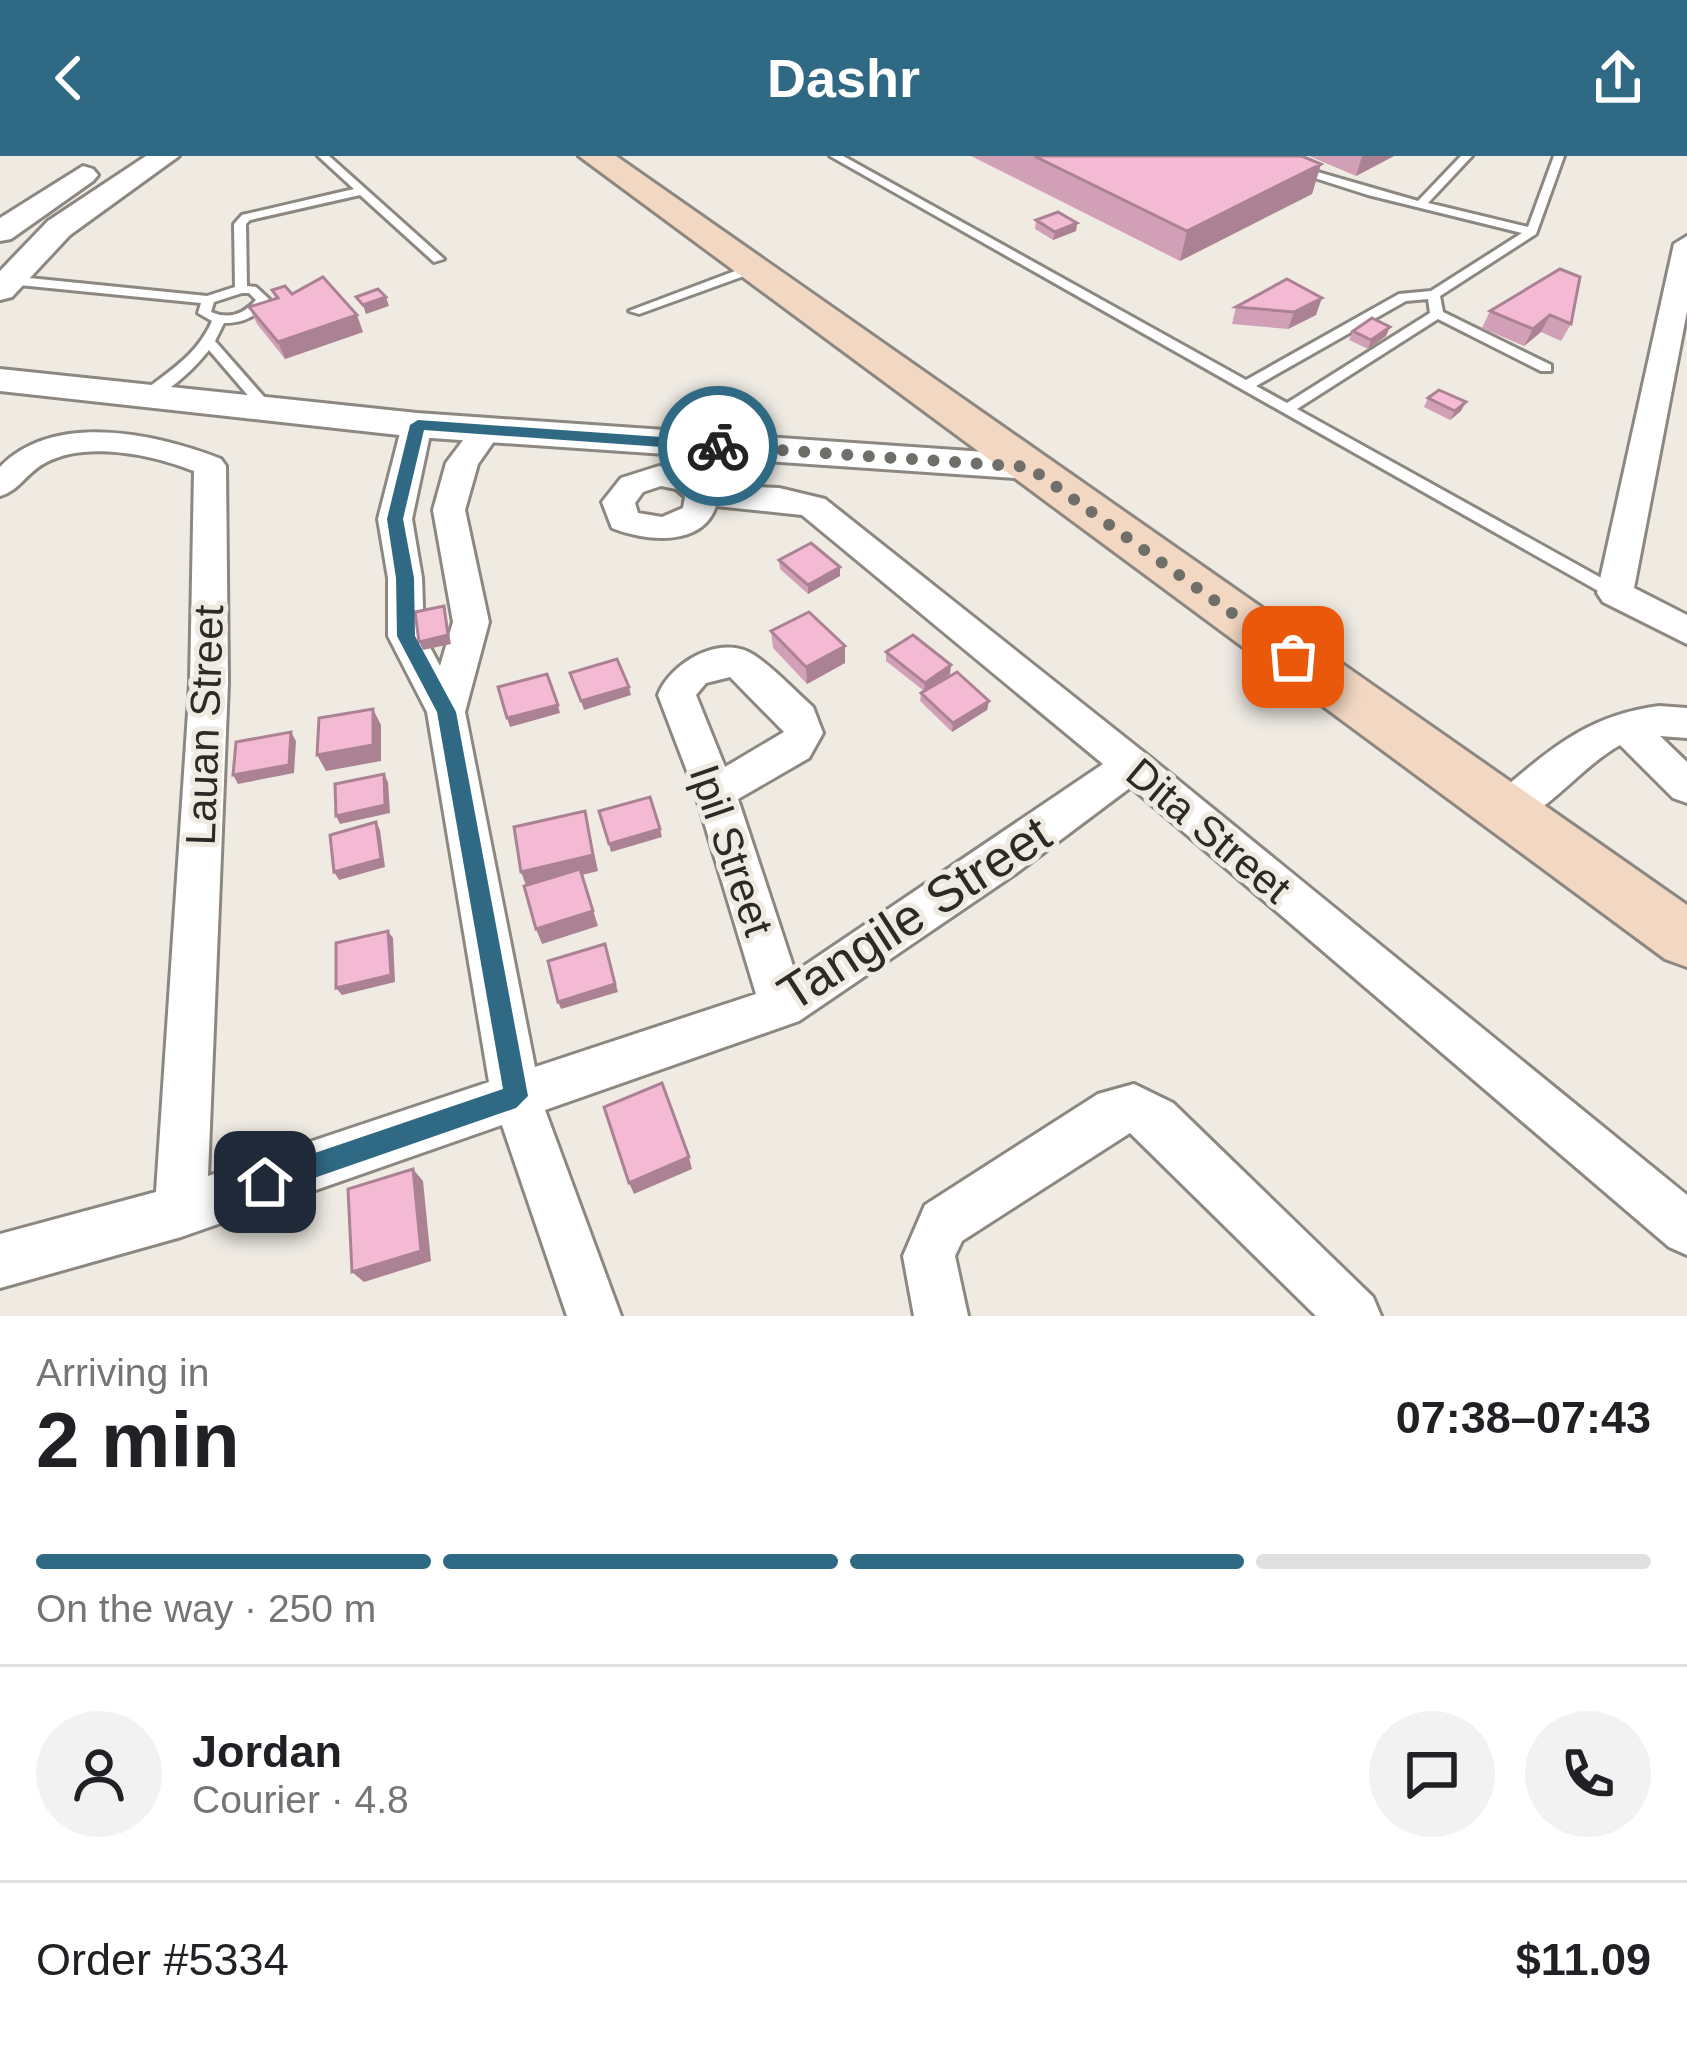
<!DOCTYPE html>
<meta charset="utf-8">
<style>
body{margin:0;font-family:Helvetica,sans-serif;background:#f2f2f2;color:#202124;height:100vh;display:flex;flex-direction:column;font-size:45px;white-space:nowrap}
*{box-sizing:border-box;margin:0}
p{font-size:39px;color:#757577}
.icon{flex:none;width:66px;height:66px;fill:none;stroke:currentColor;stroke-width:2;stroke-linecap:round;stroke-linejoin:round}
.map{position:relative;height:1160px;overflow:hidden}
.drawer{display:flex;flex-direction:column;background:#fff;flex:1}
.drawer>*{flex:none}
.pin{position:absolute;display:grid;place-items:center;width:102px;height:102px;color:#fff;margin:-51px;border-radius:24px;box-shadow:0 6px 18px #0006}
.courier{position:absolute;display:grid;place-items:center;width:120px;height:120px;margin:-60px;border:9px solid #306983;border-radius:50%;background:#fff;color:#222;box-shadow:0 3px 15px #0007}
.summary em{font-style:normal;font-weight:700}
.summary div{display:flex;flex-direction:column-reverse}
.summary{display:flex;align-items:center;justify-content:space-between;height:204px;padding:0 36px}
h1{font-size:78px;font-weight:700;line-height:90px}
.bar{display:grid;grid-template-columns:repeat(4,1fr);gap:18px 12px;align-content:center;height:144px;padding:0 36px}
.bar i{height:15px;border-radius:9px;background:#e0e0e0}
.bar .selected{background:#306983}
.bar p{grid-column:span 4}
.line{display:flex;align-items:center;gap:30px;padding:0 36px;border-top:3px solid #e0e0e0}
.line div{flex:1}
.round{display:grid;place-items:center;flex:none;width:126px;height:126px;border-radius:63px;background:#f2f2f2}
header{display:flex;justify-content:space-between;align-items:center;height:156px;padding:0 36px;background:#306983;color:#fff;font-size:54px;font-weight:700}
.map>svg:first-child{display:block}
</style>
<header><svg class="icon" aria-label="back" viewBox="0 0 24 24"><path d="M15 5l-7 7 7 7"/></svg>Dashr<svg class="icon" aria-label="share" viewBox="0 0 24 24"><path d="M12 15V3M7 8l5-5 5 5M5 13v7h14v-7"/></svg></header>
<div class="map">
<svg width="1687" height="1160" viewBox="0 0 1687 1160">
<rect width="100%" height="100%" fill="#efebe3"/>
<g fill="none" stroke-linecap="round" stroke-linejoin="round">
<g stroke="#8c8881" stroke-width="6">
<path id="service" d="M318,0h11l115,103 -10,3 -74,-67 -110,25 -4,4 1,62 9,1 13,12c-11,17 -25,24 -45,24l-9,18 58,66v6h-10l-54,-63c-16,20 -45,49 -70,50l-2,-3c29,-25 59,-39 75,-76l-14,-8 3,-10 -192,-19 -6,-4 6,-4 198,20 28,-9 -1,-63 8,-9 112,-26zM242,137h7l7,7c-12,14 -27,20 -45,12l3,-10z
M830,0h13l403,224 153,-86 32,-3 91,-58 -154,-38 -122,-39h16l156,45 43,-45h11l-44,47 100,24 26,-71h10l-28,78 -96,62 3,16 108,53v6h-10l-103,-52 -141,90 324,180 2,4 -2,4h-12zM1428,143l2,14 -143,90 -31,-17 150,-85z
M751,109l4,1v6l-116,42 -10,-3z"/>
</g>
<g stroke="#8c8881" stroke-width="6">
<path id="minor" d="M1687,80v75l-53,277 53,27v29l-84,-42 -6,-9 77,-349z
M417,260l15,9 -20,94 10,59 2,58 16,30 13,-44 -20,-112 13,-47 30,-40h22l4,7 -24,34 -13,46 24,112 -24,90 70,355 221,-73 -61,-202 -37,-97c12,-32 63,-62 96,-40 21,14 40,35 59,52l10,26 -14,25 -71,41 57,173 308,-208 -301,-249 -86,-9c-14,42 -72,35 -104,22l-10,-26 19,-24 38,-12 38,7 14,12 68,3 46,11 321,255 541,441v60l-18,-8 -538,-460 -116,87 -216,147 -254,89 76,206h-54l-65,-191 -321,112 -181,51v-54l156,-42 34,-509 4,-212c-41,-16 -108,-31 -149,-8 -18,9 -26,28 -45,33v-29c54,-56 157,-33 221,-8l5,7 2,217 -20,493 281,-94 -62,-370 -39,-76v-58l-10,-59 24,-94zM661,330l15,3 9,8 -2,11 -21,9 -24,-4 -3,-10 8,-11zM730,521l54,55 -59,35 -29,-72 10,-12z
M1659,550l28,2v30l-27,-2 27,26v41l-14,-5 -53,-53c-37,21 -64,58 -101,77 -10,6 -17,3 -27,0l-6,-12 6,-12c57,-47 92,-82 167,-92z
M1134,928l39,19 200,194 8,19h-65l-186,-183 -168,108 -7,15 13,60h-54l-11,-60 22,-51 173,-111z"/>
</g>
<g stroke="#8c8881" stroke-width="6">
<path id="tertiary" d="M146,0h33l-109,79 -58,62 -12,3v-29l48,-50z
M83,10l10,3 5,6 -5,6 -82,58 -11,2v-23z
M0,213l417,44 612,42 14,3 6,9 -6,9 -14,3 -612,-42 -417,-46z"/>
</g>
<g stroke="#8c8881" stroke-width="6">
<path id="secondary" d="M579,0h37l1071,749v62l-22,-8z"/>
</g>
<use href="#service" fill="#fff" fill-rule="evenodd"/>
<use href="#minor" fill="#fff" fill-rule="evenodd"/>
<use href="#tertiary" fill="#fff" fill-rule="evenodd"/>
<use href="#secondary" fill="#f2d7c2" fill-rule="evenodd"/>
</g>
<path fill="#d2a0b6" d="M971,0h331l19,8 -9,30 -132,67z
M1309,0h85l-38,20z
M1036,64l41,3 -1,8 -23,9 -18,-11z
M1560,113l11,55 -10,17 -20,-9 -17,14 -42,-18 8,-17z
M1287,123l29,36 -28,14 -56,-5 4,-17z
M272,134l20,4 71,38 -78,27 -28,-35 -8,-17 27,-8z
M1353,175l33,5 -18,13 -19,-9z
M1428,242l33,13 -11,9 -26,-13z
M779,404l61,16 -32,18 -28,-25z
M771,475l74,15v17l-38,21 -34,-36z
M886,496l65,13 -1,9 -21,14 60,13 -2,9 -35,22 -32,-31 1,-8 3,-2 -38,-30z"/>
<path fill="#ab8294" d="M1362,0h32l-38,20z
M1321,8l-9,30 -132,67 7,-30z
M1077,67l-1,8 -23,9 2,-8z
M386,141l3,9 -23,8 -3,-9z
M1322,142l-6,17 -28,14 6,-17z
M357,159l6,17 -78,27 -7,-17z
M1550,159l-9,17 -17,14 9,-17z
M1390,171l-4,9 -18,13 3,-9z
M1466,246l-5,9 -11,9 5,-9z
M840,411v9l-32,18v-9z
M444,450l7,38 -28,6 -4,-8z
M845,490v17l-38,21 -1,-17z
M951,509l-1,9 -26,18 1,-9z
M629,531l2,8 -47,15 -3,-9z
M989,545l-2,9 -35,22 1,-9z
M558,549l2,8 -50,14 -3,-9z
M373,553l8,16v36l-55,10 -9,-16z
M291,576l5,9 -2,32 -56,11 -5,-9z
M384,618l4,8 2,31 -50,11 -4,-8z
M585,655l13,60 -16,4 16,51 -56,18 -6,-15 -9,-41 -6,-16z
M376,666l4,8 5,37 -46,13 -5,-8z
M660,673l2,8 -51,15 -2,-8z
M388,775l5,7 2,44 -53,13 -6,-7z
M605,788l13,48 -57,17 -3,-7z
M689,1001l3,12 -58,25 -5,-11z
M413,1013l10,12 8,80 -67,21 -12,-10z"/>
<path fill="#f4bad4" stroke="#ab8294" stroke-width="3" d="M1034,0h268l19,8 -134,67z
M1058,56l19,11 -22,9 -19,-12z
M1560,113l20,8 -9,47 -21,-9 -17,14 -43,-18z
M323,121l34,38 -79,27 -29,-35 29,-9 -6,-8 13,-4 7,8z
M1287,123l35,19 -28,14 -58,-5z
M378,133l8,8 -23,8 -7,-8z
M1372,162l18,9 -19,13 -18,-9z
M1439,234l27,12 -11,9 -27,-13z
M811,387l29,24 -32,18 -29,-25z
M444,450l4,29 -29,7 -4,-30z
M809,456l36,34 -39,21 -35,-36z
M913,479l38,30 -26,18 -39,-31z
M617,503l12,28 -48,14 -11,-28z
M957,516l32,29 -36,22 -32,-30z
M547,518l11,31 -51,13 -9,-31z
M373,553v36l-56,10 2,-37z
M291,576l-2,33 -56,10 3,-33z
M384,618l1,31 -49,11 -1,-32z
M650,641l10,32 -51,15 -10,-33z
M585,655l8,44 -72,17 -7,-45z
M376,666l5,37 -47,13 -4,-37z
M580,713l13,42 -57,18 -12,-43z
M388,775l3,44 -55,13v-45z
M605,788l10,40 -57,18 -10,-41z
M662,927l27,74 -60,26 -25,-76z
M413,1013l8,82 -69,21 -4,-83z"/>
<path fill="#306983" d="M418,264l300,21 8,5 -8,5 -294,-21 -21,89 11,59 1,58 41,76 72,384 -12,12 -251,87 -9,-4 -4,-9 4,-9 247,-84 -66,-377 -40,-76 -1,-58 -9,-59 23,-94z"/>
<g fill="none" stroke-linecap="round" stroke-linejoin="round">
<path stroke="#706e69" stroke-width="12" stroke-dasharray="0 21.6" d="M718,290l311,21 264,190"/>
</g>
<g text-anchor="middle" stroke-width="10" stroke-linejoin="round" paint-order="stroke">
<g font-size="42" fill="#2b2a27" stroke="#efebe3">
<text transform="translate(204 569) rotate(-88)" y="15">Lauan Street</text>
<text transform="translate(1209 674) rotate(40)" y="15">Dita Street</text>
<text transform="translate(732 694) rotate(71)" y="15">Ipil Street</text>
</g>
<g font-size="51" fill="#2b2a27" stroke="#efebe3">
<text transform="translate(914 757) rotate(-33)" y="18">Tangile Street</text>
</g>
</g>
</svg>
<div class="pin" style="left:1293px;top:501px;background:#ea580c"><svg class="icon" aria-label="bag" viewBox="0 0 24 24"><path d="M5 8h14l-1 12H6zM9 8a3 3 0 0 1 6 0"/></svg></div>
<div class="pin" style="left:265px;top:1026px;background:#1f2937"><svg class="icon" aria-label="home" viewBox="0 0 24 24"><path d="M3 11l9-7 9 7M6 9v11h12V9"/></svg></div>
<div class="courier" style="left:718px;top:290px"><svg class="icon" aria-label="bike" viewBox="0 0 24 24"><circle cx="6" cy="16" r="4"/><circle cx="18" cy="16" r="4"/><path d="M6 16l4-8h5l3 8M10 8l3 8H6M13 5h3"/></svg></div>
</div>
<section class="drawer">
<div class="summary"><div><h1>2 min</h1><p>Arriving in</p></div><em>07:38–07:43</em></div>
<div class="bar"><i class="selected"></i><i class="selected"></i><i class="selected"></i><i></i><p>On the way · 250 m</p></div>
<div class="line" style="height:216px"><a class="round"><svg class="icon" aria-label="person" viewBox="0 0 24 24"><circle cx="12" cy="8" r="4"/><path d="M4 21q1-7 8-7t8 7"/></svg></a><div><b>Jordan</b><p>Courier · 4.8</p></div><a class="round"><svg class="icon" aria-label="chat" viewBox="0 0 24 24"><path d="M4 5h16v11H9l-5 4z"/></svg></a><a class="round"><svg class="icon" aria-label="phone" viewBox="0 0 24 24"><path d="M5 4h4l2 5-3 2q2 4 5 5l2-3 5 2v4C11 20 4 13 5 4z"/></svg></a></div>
<div class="line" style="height:156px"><div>Order #5334</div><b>$11.09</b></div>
</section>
